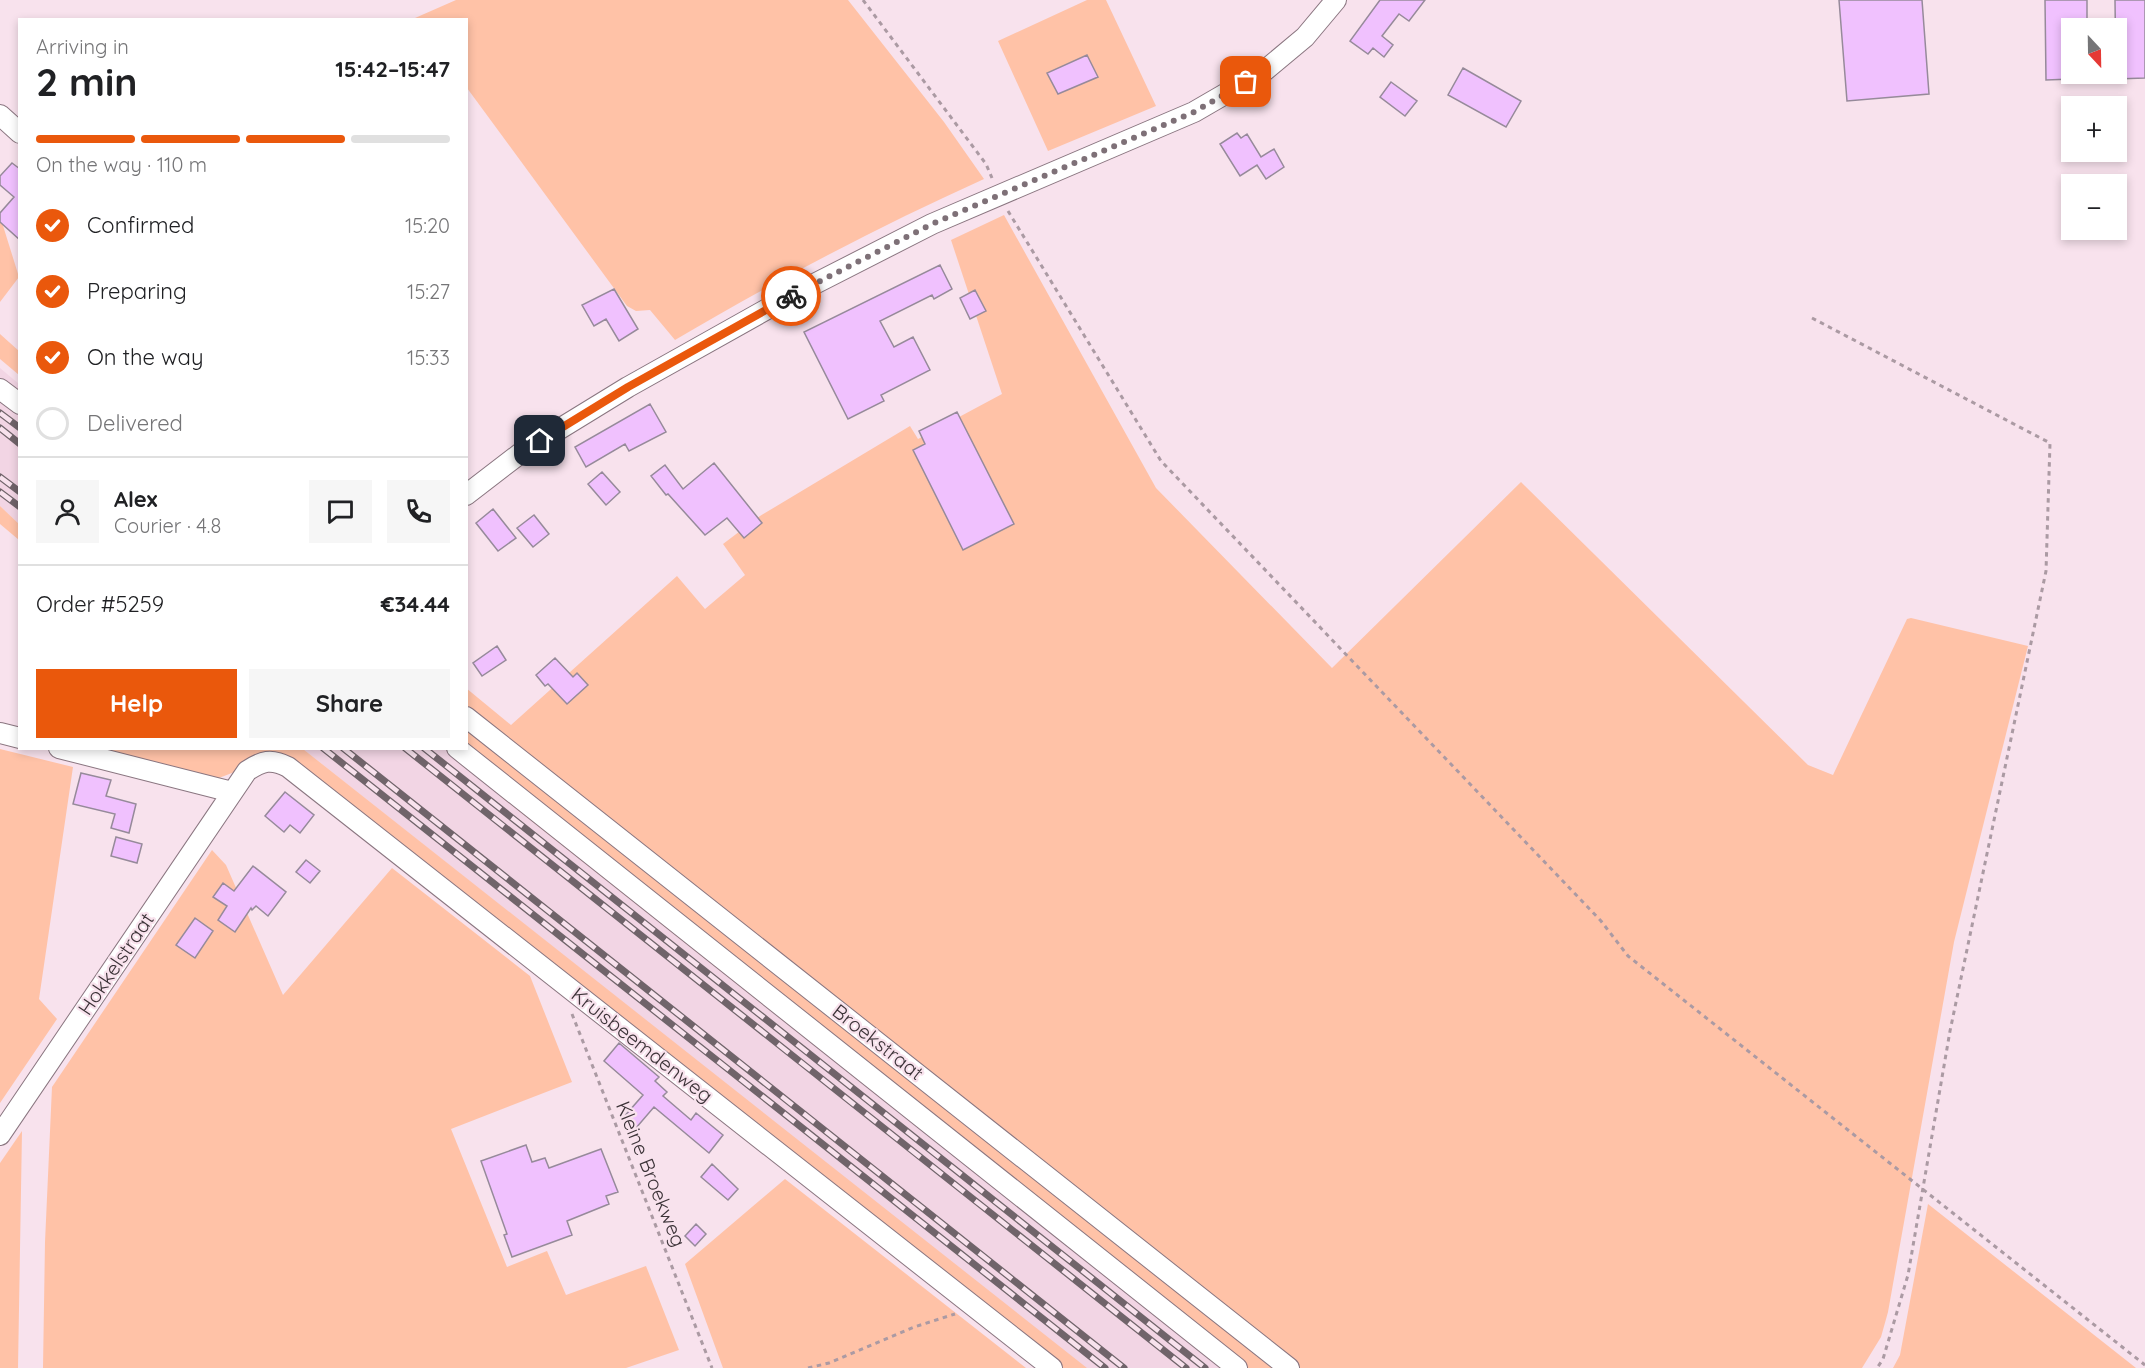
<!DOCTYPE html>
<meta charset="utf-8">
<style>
body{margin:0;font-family:Quicksand,sans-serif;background:#f6f6f6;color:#202124;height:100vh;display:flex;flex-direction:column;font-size:22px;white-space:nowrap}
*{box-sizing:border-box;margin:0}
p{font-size:20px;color:#757577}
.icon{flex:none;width:33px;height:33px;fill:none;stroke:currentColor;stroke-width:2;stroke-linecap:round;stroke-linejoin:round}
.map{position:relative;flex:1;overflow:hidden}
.side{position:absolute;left:18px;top:18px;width:450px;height:732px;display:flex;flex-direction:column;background:#fff;border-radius:0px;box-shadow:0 3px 9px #0003}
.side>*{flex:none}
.needle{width:39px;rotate:158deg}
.fabs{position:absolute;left:2061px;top:18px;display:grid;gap:12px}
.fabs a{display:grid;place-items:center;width:66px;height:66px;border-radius:0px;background:#fff;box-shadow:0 3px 9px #0003;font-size:30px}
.pin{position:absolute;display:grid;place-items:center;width:51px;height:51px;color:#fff;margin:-26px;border-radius:12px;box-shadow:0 3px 9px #0006}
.courier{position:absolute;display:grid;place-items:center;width:60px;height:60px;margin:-30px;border:4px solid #ea580c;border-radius:50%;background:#fff;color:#222;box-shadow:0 2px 8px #0007}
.summary em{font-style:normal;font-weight:700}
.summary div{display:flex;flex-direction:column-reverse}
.summary{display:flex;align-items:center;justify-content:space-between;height:102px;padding:0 18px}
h1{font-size:39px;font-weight:700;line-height:45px}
.bar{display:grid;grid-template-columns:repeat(4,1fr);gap:9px 6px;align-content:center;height:72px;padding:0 18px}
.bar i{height:8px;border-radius:4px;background:#e0e0e0}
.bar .selected{background:#ea580c}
.bar p{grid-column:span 4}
.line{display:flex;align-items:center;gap:15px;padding:0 18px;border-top:2px solid #e0e0e0}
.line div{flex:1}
.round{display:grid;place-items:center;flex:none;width:63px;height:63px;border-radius:0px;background:#f6f6f6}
ol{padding:0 18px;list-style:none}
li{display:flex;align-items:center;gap:18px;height:66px}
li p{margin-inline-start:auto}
li .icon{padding:6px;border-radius:50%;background:#ea580c;color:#fff;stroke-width:4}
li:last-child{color:#757577}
li i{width:33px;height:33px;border:3px solid #e0e0e0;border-radius:50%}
.primary-button{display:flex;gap:12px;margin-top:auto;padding:12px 18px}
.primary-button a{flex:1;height:69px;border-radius:0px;background:#ea580c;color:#fff;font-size:24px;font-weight:700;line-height:69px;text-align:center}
.primary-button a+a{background:#f6f6f6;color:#202124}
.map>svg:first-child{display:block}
</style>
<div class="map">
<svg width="2145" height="1368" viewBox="0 0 2145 1368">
<rect width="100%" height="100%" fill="#f8e2ed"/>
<path fill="#f2d5e4" d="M0,368l19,16v140l-19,-18z
M466,748l812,620h-212l-182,-159 -581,-460z"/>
<path fill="#ffc2a7" d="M456,0h392l96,122 40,57c-104,47 -211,103 -309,161l-25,-30 -14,1 -9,-5 -160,-218 -1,-68 -51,-2z
M1087,0h19l50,106 -108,45 -50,-110z
M1004,215l152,273 176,180 189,-186 287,283 25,10 74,-156 4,-1 117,28 -74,296 -66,370 -7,25 -19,31h-566l-829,-657 -1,-23 45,37 166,-149 28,33 40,-34 -22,-31 37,-28 150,-90 8,13 84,-45 -51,-154z
M0,216l19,61 -19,25z
M0,334l19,17v24l-19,-16z
M0,506l19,18v16l-19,-16z
M467,722l816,646h-62l-721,-572 1,-3 -56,-44 21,-1z
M0,749l73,18 -34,232 18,20 -57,84z
M83,749h220l784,619h-27l-772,-608 -51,11 -18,7h-8z
M212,850l14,15 57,130 109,-127 138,108 42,106 -121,47 56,138 40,-16 19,44 80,-29 33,84 -53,18h-583l2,-126 7,-155z
M22,1131l-4,237h-18v-205z
M785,1179l241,189h-303l-38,-104z
M1928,1204l208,164h-243l7,-13z"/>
<path fill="#f0c1fe" stroke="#968a9a" stroke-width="1.5" d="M1380,0h45l-16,21 -10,-7 -17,22 11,9 -9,12 -11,-9 -5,6 -18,-13z
M1839,0h83l7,94 -82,7z
M2045,0h42v28h-15v51l-26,1z
M2115,0h30v78l-29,1z
M1087,55l11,22 -40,17 -11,-21z
M1463,68l58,33 -15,26 -58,-32z
M1391,82l26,19 -12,15 -25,-19z
M1237,133l4,5 6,-4 14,23 13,-8 10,18 -18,12 -9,-14 -17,11 -20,-32z
M12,163l8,6v71l-20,-18v-9l14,-16 -14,-12v-9z
M940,265l12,24 -18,10 -2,-4 -52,26 14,26 19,-10 17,33 -49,25 3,6 -36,18 -44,-87z
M614,289l24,40 -19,12 -13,-22 -12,7 -12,-21z
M975,290l11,21 -16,8 -10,-21z
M650,404l16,28 -37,19 -4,-7 -39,23 -11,-20z
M957,412l57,112 -51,26 -50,-100 12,-6 -6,-13z
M714,463l48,60 -18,15 -17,-20 -22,17 -37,-41 -2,1 -15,-19 14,-11 18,24z
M602,472l18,20 -14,13 -18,-21z
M493,509l23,29 -18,13 -22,-28z
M534,515l15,19 -16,13 -16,-19z
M497,646l9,14 -24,16 -9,-13z
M555,658l18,19 4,-4 11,12 -21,19 -19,-20 -3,2 -9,-11z
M81,773l30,7 -5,16 30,8 -7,29 -18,-5 4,-14 -42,-10z
M285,792l29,23 -14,18 -10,-8 -6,7 -19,-16z
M116,837l26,7 -5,19 -26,-7z
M306,860l14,11 -10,12 -14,-11z
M253,866l33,26 -18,24 -12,-10 -4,4 -1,-2 -16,24 -17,-12 9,-14 -14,-9 10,-14 11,8z
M195,918l18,13 -18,27 -19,-13z
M619,1043l40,34 -4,4 12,11 -4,4 28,24 5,-7 27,22 -14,18 -55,-46 -18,21 -13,-10 20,-23 -39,-34z
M526,1145l6,17 13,-4 4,10 52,-19 17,43 -12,4 3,8 -42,17 5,14 -60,22 -8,-22 3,-1 -26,-73z
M712,1164l26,25 -10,11 -27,-23z
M696,1224l10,10 -11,12 -10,-10z"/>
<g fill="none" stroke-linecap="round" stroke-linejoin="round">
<g stroke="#8a7680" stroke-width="22">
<path id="minor" d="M0,115l20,18
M0,389l20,15
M466,495l56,-43 106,-65 157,-88 147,-75 262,-112 69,-40 42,-35 31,-37
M466,717l823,651
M0,733l20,5
M59,748l173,44
M457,748l780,620
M0,1135l247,-364c15,-10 24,-13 41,-4l764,601"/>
</g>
<path stroke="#ab9aa3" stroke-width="3" stroke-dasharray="4.5 4.5" stroke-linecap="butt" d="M863,0l123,164 6,14
M1008,211l153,250 440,460 27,35 517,409
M1812,318l238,125 -4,128 -96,460 -42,244 -25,84 -6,9
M572,1014l140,354
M808,1368l21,-5 85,-36 41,-13"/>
<use href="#minor" stroke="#fff" stroke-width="20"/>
<g stroke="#70646a" stroke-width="7">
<path id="rail" d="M0,413l20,15
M0,428l20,16
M0,477l20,15
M0,492l20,15
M323,748l782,620
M343,748l781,620
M405,748l781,620
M424,748l781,620"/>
</g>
<use href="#rail" stroke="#f8e2ed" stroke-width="4.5" stroke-dasharray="14" stroke-linecap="butt"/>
</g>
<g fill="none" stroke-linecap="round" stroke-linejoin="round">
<path stroke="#7e7077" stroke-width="6" stroke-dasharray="0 10.8" d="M791,296l141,-72 262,-112 52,-30"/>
<path stroke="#ea580c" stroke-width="8" d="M540,441l88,-54 163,-91"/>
</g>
<g text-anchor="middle" stroke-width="4.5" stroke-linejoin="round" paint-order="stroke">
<g font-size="20" fill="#3c3338" stroke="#f8e2ed">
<text transform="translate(116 964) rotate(-56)" y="7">Hokkelstraat</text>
<text transform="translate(878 1042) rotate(38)" y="7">Broekstraat</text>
<text transform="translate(642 1045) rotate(38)" y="7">Kruisbeemdenweg</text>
<text transform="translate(651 1174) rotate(68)" y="7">Kleine Broekweg</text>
</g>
</g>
</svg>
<div class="fabs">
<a><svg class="needle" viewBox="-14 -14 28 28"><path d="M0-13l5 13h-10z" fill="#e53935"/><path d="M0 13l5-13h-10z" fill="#757577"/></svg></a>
<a>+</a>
<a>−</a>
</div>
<div class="pin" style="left:1246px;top:82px;background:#ea580c"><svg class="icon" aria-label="bag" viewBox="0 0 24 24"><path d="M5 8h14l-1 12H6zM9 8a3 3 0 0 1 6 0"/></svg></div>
<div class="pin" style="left:540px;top:441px;background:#1f2937"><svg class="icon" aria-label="home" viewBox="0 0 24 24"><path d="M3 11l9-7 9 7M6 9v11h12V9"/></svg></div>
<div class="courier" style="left:791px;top:296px"><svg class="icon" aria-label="bike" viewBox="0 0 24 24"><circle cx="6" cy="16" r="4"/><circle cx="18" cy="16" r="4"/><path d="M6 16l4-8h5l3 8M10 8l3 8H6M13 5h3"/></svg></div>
<section class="side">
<div class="summary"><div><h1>2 min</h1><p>Arriving in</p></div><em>15:42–15:47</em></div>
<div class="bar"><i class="selected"></i><i class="selected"></i><i class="selected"></i><i></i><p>On the way · 110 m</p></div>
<ol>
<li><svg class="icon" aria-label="check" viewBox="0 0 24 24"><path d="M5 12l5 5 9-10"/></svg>Confirmed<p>15:20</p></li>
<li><svg class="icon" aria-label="check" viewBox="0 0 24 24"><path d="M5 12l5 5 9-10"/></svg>Preparing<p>15:27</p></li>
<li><svg class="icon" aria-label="check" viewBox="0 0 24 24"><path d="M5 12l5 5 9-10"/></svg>On the way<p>15:33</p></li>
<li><i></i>Delivered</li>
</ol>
<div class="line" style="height:108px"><a class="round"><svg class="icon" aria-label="person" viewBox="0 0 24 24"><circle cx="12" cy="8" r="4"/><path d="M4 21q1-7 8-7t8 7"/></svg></a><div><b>Alex</b><p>Courier · 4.8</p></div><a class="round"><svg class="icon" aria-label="chat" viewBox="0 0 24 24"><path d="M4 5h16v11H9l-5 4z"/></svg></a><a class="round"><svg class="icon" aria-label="phone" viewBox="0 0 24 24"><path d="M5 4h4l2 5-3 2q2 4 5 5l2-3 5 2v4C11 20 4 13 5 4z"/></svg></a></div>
<div class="line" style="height:78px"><div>Order #5259</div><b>€34.44</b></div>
<div class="primary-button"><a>Help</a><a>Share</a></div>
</section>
</div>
